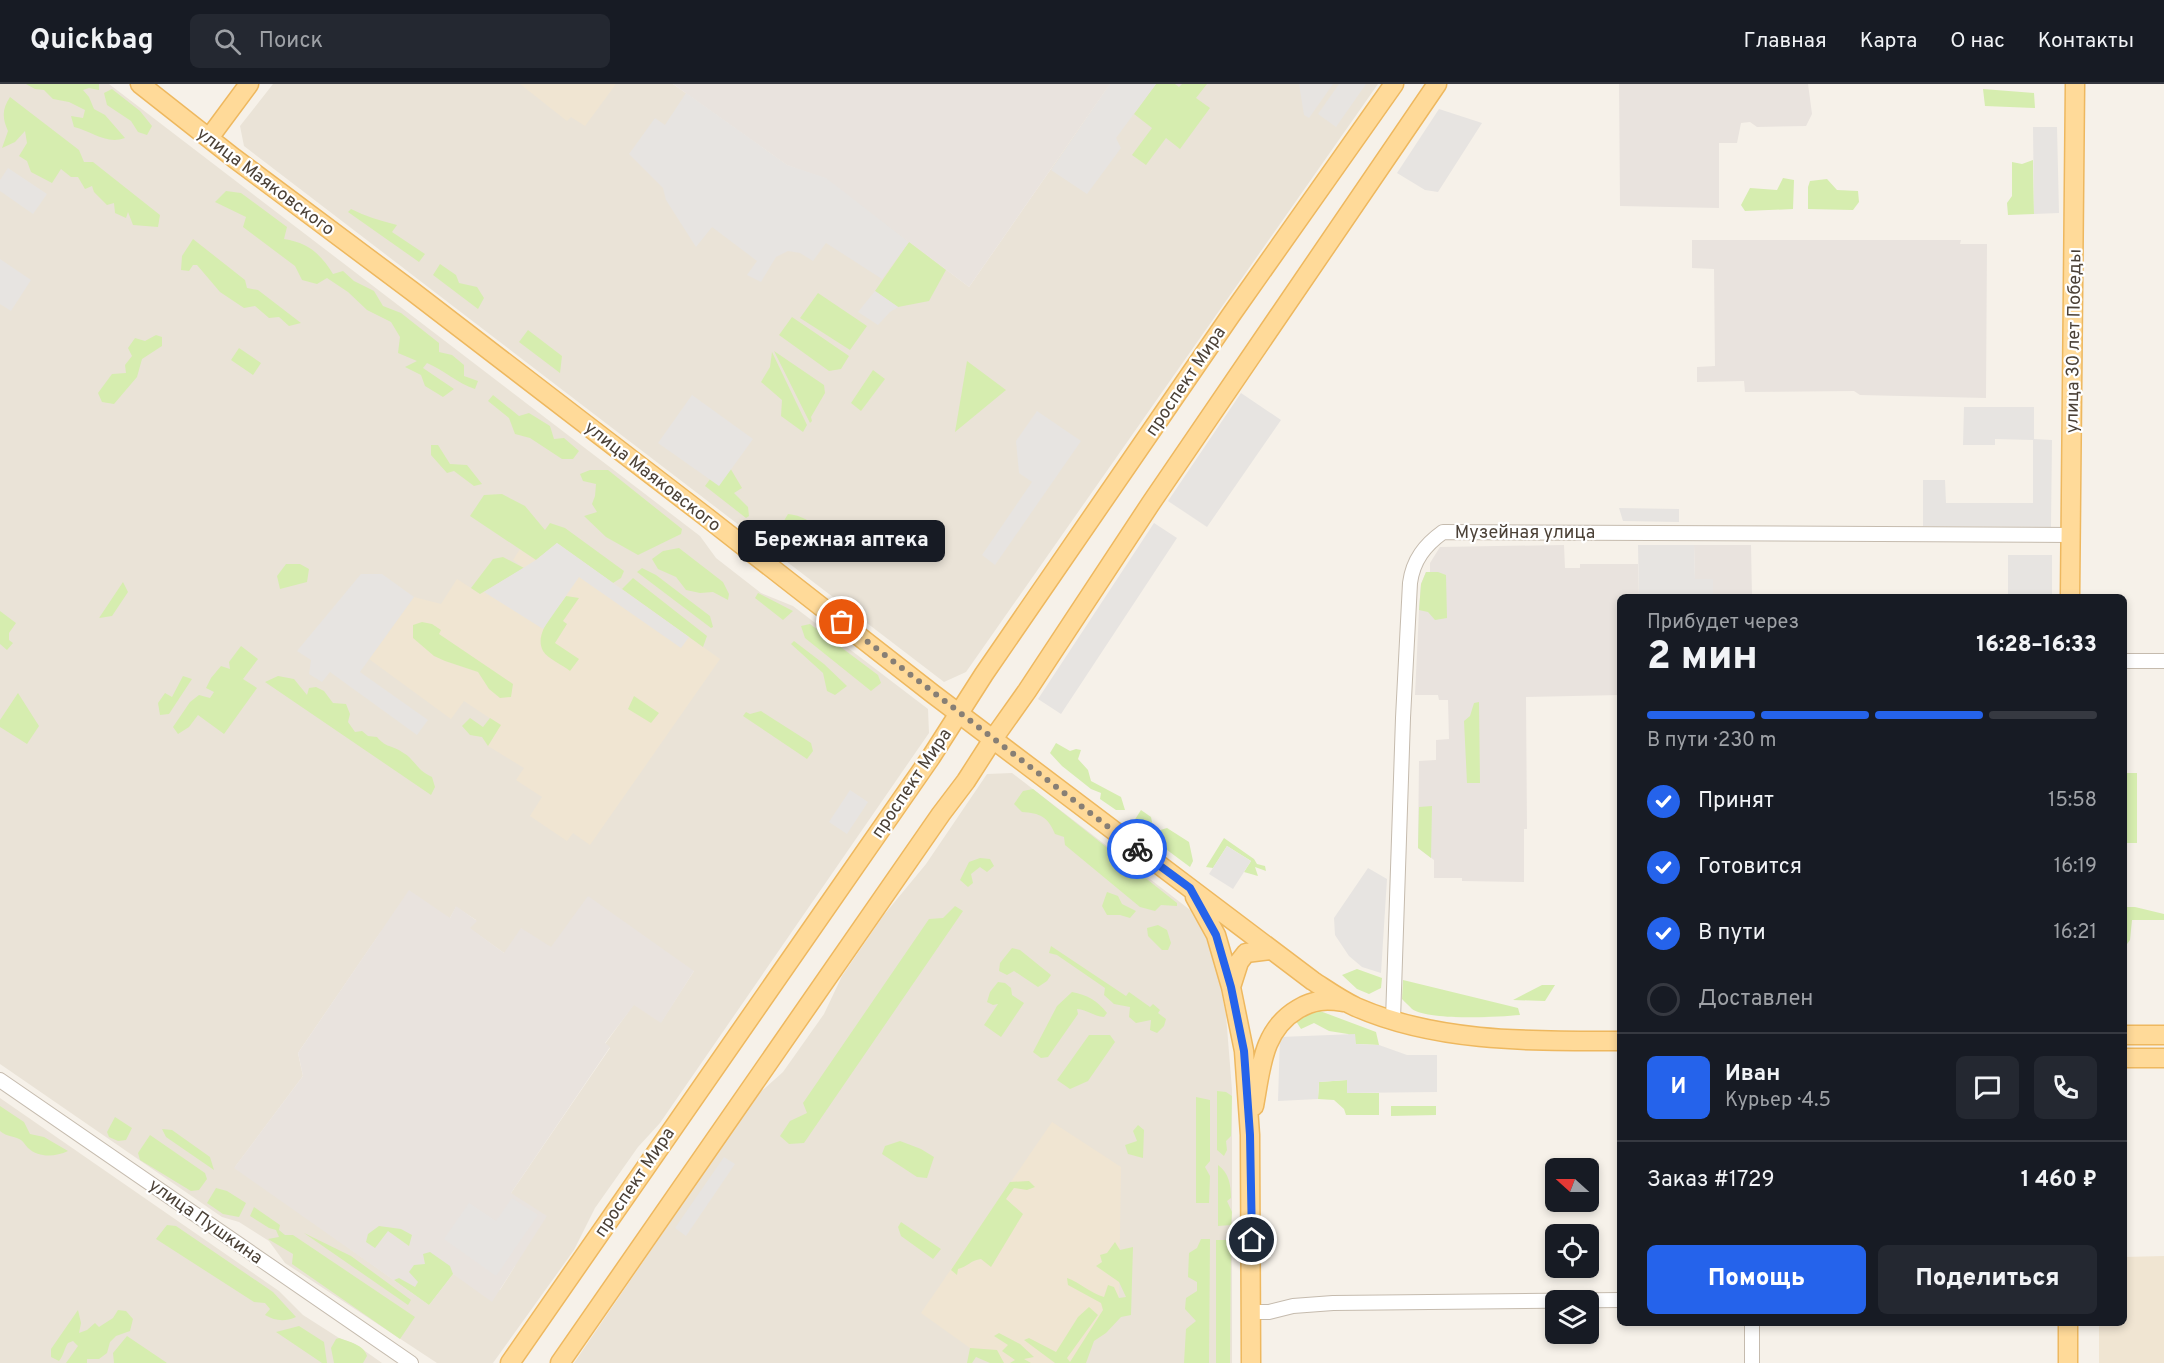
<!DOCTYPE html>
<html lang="ru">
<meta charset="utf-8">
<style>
body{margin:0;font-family:Overpass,sans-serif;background:#242831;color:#f1f3f6;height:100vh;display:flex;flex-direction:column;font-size:22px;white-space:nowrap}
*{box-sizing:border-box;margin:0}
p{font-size:20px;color:#9ea1a6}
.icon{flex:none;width:33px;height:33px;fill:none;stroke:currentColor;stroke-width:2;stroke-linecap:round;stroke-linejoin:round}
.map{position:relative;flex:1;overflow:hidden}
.sheet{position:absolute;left:1617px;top:510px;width:510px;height:732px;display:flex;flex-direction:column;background:#171b24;border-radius:9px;box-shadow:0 3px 9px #0003}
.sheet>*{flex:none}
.needle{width:39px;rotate:291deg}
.fabs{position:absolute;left:1545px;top:1074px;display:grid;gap:12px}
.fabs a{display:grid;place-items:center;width:54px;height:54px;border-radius:9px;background:#171b24;box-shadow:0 3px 9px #0003;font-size:30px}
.pin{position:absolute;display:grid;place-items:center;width:51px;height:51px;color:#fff;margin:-26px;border:3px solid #fff;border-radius:50%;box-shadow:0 2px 6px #0007}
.courier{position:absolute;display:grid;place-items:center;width:60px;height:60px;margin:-30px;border:4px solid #2563eb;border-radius:50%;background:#fff;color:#222;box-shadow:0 2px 8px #0007}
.bubble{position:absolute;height:42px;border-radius:9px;background:#171b24;box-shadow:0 3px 9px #0003;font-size:20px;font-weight:800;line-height:42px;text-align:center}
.summary em{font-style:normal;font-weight:800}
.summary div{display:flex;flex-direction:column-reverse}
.summary{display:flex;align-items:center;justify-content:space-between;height:102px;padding:0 30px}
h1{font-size:39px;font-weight:800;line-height:45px}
.bar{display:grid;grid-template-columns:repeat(4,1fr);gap:9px 6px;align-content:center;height:72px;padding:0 30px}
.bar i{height:8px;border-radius:4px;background:#363941}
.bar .active{background:#2563eb}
.bar p{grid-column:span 4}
.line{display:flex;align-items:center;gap:15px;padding:0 30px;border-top:2px solid #363941}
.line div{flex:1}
.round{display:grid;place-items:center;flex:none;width:63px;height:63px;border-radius:9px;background:#242831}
ol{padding:0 30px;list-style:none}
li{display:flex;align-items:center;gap:18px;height:66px}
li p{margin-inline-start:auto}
li .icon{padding:6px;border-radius:50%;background:#2563eb;color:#fff;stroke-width:4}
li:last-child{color:#9ea1a6}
li i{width:33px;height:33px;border:3px solid #363941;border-radius:50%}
.button{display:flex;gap:12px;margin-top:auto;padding:12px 30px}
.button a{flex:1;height:69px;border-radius:9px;background:#2563eb;color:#fff;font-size:24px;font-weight:800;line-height:69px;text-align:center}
.button a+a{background:#242831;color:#f1f3f6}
header{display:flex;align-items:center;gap:36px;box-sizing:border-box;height:84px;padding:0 30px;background:#171b24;border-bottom:2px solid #363941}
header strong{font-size:28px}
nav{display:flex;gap:33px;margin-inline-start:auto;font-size:21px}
.search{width:420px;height:54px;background:#242831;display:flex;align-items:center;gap:15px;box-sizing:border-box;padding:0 21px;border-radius:9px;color:#9ea1a6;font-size:22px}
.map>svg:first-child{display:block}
</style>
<header>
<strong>Quickbag</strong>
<div class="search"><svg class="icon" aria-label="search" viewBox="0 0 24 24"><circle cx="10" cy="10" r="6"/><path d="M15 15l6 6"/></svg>Поиск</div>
<nav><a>Главная</a><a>Карта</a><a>О нас</a><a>Контакты</a></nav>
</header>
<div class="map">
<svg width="2164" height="1279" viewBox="0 0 2164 1279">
<rect width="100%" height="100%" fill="#f6f1e9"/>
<path fill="#eae3d7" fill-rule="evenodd" d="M0,0h109l591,452 16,22 45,35 32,13 135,103 1,24 -269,390 -22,24 -43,61 -21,42 -81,113h-56l-152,-100 -16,-22 -30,-19 -17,-5 -222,-153zM456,823l20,13 -7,8 35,25 46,-6 144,24 -33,51 -27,-18 -29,40 5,4 -99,145 4,73 -15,24 -47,-16 -24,31 -194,-138 68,-91 -5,-23 82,-120 70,-15z
M273,0h400l114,81 39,13 143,109 141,-203h268l-412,588 -22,10 -700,-536 -4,-20z
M1012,689l186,143 14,31 14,68 6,75v273h-658l182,-267 27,-24 41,-58 18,-38 41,-60 43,-52 61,-90z
M0,1014l279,193 24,24 36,23 16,6 27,19h-382z"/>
<path fill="#e9e3de" d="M673,0h437l-141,203 -143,-108 -39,-14z
M1619,0h189l4,30 -6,12 -49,1 -7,-5 -9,1 -4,20h-18v65l-99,-2z
M1692,156h269l-1,4h27l-1,154 -126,-3 -6,-4 -109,1 -1,-11 -47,1v-15l18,-1 -1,-97 -22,-1z
M1564,461l1,23h15v-4h58l1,33h-19v98l-94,2 1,132h-3v53l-62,-1v-3h-28v-18l-16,-12 1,-87 17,-1v-20l13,-1 -1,-39h-9l-1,-5h-23l4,-85 2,-26 5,-12h4v-9l10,-16z
M1694,461h57l1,52h-39v-18h-18z
M409,806l41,28 6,-12 21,15 -7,7 34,25 17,-25 30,19 37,-51 106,75 -33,52 -27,-18 -29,38 5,4 -99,146 36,23 -55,86 -39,-28 -24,31 -195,-137 69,-92 -5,-23z"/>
<path fill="#f0e5d2" d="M520,0h96l-31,42 -14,-9 -4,4z
M557,459l163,116 -130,186 -17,-12 -6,8 -37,-25 12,-19 -26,-17 8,-12 -36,-22 12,-21 -36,-24 -13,18 -82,-60 45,-62 27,7 16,-25 23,15 43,-26 -10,-8 7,-11 16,11z
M1052,1038l69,45 -2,131 -43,65h-85l-70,-50z
M2164,1172v107h-65v-40h25v-66z"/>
<path fill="#d6edaf" d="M26,0h73v6l-10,-2 -6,2 6,7 5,12 11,6 20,23c-19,7 -33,-7 -51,-11l-3,-11 12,2 2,-8 -16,-8 -16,-3 -9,-9 -9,-1z
M1156,0h19l4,3 3,-3h25l-11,14 14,10 -30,41 -14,-11 -20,27 -14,-10 20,-27 -18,-14z
M112,5l28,22 12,15 -5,9 -9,-3 -7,-11 -24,-16 -3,-12z
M1983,5l51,4 1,15 -50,-2z
M10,13l69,53 5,12h9l67,53 -2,12 -25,-2 -5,-13 -2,6 -11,-5 -1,-10 -7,2 -13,-13 -2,-6 -7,3 -7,-12h-7l-10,-8 -9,14 -21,-11 -4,-11 -8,-5 8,-13 -2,-12 -10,11 -13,6 6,-17c-6,-13 -6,-22 2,-34z
M2033,76l1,54 -26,1 -1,-12 5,-7v-34l10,2z
M1783,94l11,2 -1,29 -48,2 -4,-6 9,-17 27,2z
M1827,95l10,11 21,1 1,11 -6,8 -45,-1v-22l2,-6z
M226,107l15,2 46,34 -3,12c24,4 36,14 49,35l10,-3 11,10 20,10 9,15 18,7 38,30v9l13,3 12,10v11l14,5 -3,8c-18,-6 -31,-19 -48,-26l-4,5 31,21 -11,8 -18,-11 -4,-11 -16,-8 12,-6 -19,-8 2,-16 -9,-15 -24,-12 -19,-18 -21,-14 -10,6 -15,-4 -7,-14 -52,-39 3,-10 -31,-15z
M351,125c14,7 30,12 46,16l-5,7 33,22 -6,8 -71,-50z
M193,155l52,41 2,8 11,2 43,33 -12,3 -10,-9 -10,1 -14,-12 -11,2 -24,-16 -23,-27h-4l-4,6 -8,-1 1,-14z
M909,158l37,28 -17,31 -31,6 -23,-16z
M440,180l16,11 3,8 18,4 7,11 -6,11 -45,-34z
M818,209l49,33 -17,24 -50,-32z
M792,233l57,39 -8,13 -12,2 -50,-36z
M528,246l34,26 -2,17 -41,-31z
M156,251l6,2v9l-20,13 -5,18 -23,27 -12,-2 -4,-9 14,-19 14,-1 -1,-8 7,-9 -4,-8 7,-10 10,3z
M239,264l22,15 -8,12 -22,-15z
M774,267l50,34 1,8 -14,24 1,4 -2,2z
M772,268l35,73 -4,7 -22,-16 1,-16 -21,-18 9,-15z
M967,277l39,29 -51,42z
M873,286l12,9 -24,32 -10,-8z
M493,311l26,21 10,-3 21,13 4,13 10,-1 15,13 -6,8h-11l-32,-21 -15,-4 -6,-16 -21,-17z
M431,361h7l12,19 17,1 15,19 -8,2 -20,-15 -7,2 -16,-18z
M726,377l16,27 -8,5 14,14 1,9 -3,2 -41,-32 14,-19z
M590,386h18l74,59 -1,5 -43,21 -32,-18 -22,-21 13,-4 -5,-8 3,-8 1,-12 -13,-3 -3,-7z
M502,410l23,12 20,24 5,-7 15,5 59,43 -3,7 -8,5 -56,-40 -21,17 -66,-44 14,-21z
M788,430c13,1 24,8 34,16l-1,7 -8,-1 -1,-6 -11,1v10l-7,4 -12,-21z
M679,464l44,34 6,12 -1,6 -15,-8 -13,1 -14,-3 -10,-13 -18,-8 -6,-10 11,-8z
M503,473l21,11 -44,26 -9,-6 22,-29z
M286,480h14l9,5 -2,13 -27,7 -3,-13z
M642,484l14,7 54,41 3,11 -2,1 -74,-56z
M1426,488h12l8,3 1,43 -12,2 -7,-8 -9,-2 2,-26z
M633,494l74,58 -4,11 -81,-58z
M123,498l5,10 -16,24 -13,2z
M758,509l35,18 -10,9 -28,-22z
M566,512l13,2 -16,23 4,3 -12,19 24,16 -9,12c-7,-6 -22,-12 -27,-20 -10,-18 14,-41 23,-55z
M0,527l16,12 -7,10v7l4,3 -6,7 -7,-6z
M422,538l10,2 9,6 -2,4 74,50 -2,13 -11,1 -11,-9 -11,-17 -33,-11 -11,-5 -21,-18v-13z
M810,540l68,51 3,8 -10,8 -66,-53 -4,-12z
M794,557l30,23 23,22 -12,9 -8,-4 -4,-18 -32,-29z
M241,562l17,13 -15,20 14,9 -33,46 -26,-19 -9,12 -11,7 -5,-7 17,-25 9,-7 11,3 4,-6 -8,-4 5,-10 10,-12 9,3 -1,-7z
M183,592l9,3 -23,35 -9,1 -2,-12 7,-10 7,4z
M278,592l16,3 13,16 2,-7 7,-1 8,4 9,12 13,1 4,10 -2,8 7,10 7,-1 6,5 9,1c9,11 15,8 25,15 14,8 14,18 30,25l3,10 -4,8 -166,-113z
M18,609l21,33 -12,18 -27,-17v-7z
M634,612l25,17 -8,10 -23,-14z
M1479,618l1,81h-13l-3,-62 6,-5 4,-13z
M761,627l50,32 2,8 -6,8 -64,-43 3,-4 4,2z
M470,634l13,9 7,-9 11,7 -13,21 -6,-9 -12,-2 -8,-9z
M1056,659l14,8 6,-2 5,1 -3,9 10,11 3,11 30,16 4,13h-9l-16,-11 1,-6 -10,-4 -29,-23 -12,-13z
M2124,689h13v70h-13z
M1033,705l144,114v3l-16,-1 -6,6 -15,-4 -75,-62 -1,-8 -9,-3c-7,-17 -15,-21 -33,-22l-8,-8 9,-13z
M1432,722l-1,52 -13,-10 1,-41z
M1141,726l10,7 3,15 13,-4 22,14 4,19 -3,6 -58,-43z
M1224,754l30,21 3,5 8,2 1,5 -11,-4 3,9 -14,-4 7,-11 -24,-15 -14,22 -7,-1z
M980,774l10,1 4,7 -7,6 -7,-5 -9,7 2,9 -5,4 -8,-7 9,-18z
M1107,808l11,4 4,8 14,7 -6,7 -10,-3h-13l-5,-9z
M955,822l8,5 -159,232 -15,1 -9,-8 10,-15 17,-8 -4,-10 126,-184 14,-1z
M2124,823h11l29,7v6h-32l-2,20 -6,8z
M1158,841l9,5 4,13 -3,7h-6l-14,-14 -1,-8z
M1051,862l75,50 3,-4 21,15 3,-3 7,6 -2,3 8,6 -2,7 -7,7 -7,-3 1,-10 -15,3 -7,-6 1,-10 -16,-3 -10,-9 1,-7 -48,-33 -8,-2z
M1012,864l8,2 31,25 -4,6 -9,6 -24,-16 -7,4 -8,-4 1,-8z
M1357,885l25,9 -1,10 -12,6 -12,-5 -15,-14z
M1403,896l115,28 2,7c-23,2 -90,6 -108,-6 -3,-3 -7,-7 -10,-10z
M998,898l7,1 6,5 1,7 12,8 -23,34 -17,-12 14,-21 -5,1 -6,-3 3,-10z
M1542,901h13l-10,16 -32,-1z
M1072,908c15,3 25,8 35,21l-3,4c-11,-1 -16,-7 -27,-8l1,5 -30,43 -7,1 -8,-6 24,-46z
M1312,924l64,24 3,13 -23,-1 -8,-10 -19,-3 -15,-8 -13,6 -7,-11z
M1089,951h21l5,7 -27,39 -18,8 -13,-9z
M1347,996l1,13h31v22h-33l-2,-6 -10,-9 -16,-1 1,-17z
M1217,1007l9,1 6,4 -1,40 -5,5 1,9 -3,6 -7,-6z
M1196,1013l14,3v61l-5,6 5,9 -1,27h-13z
M0,1022l24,16 6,12 14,3 24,14c-13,6 -29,7 -40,-3 -3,-3 -4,-6 -7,-8 -6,-4 -14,-3 -21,-9z
M1391,1022h45v9l-45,1z
M115,1033l17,11 -6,12 -8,1 -9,-4 -2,-5z
M1138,1041l6,5 -1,28 -15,-4 -3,-9 12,-4 -4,-10z
M162,1045l10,1 38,27 4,13 -48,-33z
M150,1051l55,38 2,6 -8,11 -8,1 -51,-31 -2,-7z
M900,1057l21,8 13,8 -7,21 -10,-1 -35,-23 3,-8z
M1218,1081c11,8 13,20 13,33l-4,3 5,11 -1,13 -13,1z
M1029,1097l6,6 -8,3 -13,-2 -8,11 17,15 -32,53 -10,-8c-10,1 -14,8 -23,10l-1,6 -6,-5 59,-88z
M216,1104l11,3 19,12 -7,14 -16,-3 -16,-11z
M254,1123l26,18 -1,5 6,5h8l122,82 -15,22 -108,-75 1,-10 -25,-15 11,-2 -3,-7 -7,-2 -19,-12z
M901,1138l40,27 -8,10 -32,-23 -3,-9z
M167,1141l9,1 97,66 23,25c-12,5 -20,4 -31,-2l5,-6 -5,-6 -11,-1 -98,-63z
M379,1142l22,3 11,6 -3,11 -21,-15 -13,17 -9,-6 2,-8z
M304,1149l47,23 60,44 -3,5z
M1201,1155h9l-1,124h-25l2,-34 10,-8 -11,-12 1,-11 11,-7v-9l-9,-5 1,-24 8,-5z
M1216,1156h15l-1,123h-14z
M1115,1158l5,8 13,-3 -2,68 -10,2 -15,16 -12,8 -8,22h-31l-31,-23 5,-2 27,14 22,-35 11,-10 9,8 -31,43 3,4 33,-52 -2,-7 -33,-18 -1,-7c14,5 23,15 37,19l4,-12 6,2 5,11 7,-1 -7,-15 -23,-16 6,-4 -2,-7 7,-2z
M430,1168l20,14 3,8 -24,31 -35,-25 5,-2 16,9 3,-5 -9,-10 5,-7 11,-1 -2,-10z
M78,1226l3,13 -2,10 8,-3 8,-7 4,4 14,-9 5,-8 8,1 7,8 -3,12 -14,5 -6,6 -3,11 -8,6h-12v4h-21l12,-17 -5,-5 -5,2c-4,6 -4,12 -9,18l-8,-4v-8z
M299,1242l25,16 3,21h-5l-46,-31z
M999,1249l21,11 14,13 -10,2 7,4h-21l5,-3 -13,-9 6,-6 -14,-9z
M127,1252l40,27h-53l-1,-10z
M339,1254c11,4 25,7 28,18l-4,7h-29l-3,-15 5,-9z
M970,1264l27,2 7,13h-14l-14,-6 -4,6h-5z"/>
<path fill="#e7e4e1" d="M1110,0h46l-40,54 5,10 -34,46 -36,-24z
M1299,0h34l-24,34 -5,-3z
M1339,0h27l-30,43 -18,-13z
M686,9l101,72 39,13 83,64 -27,37 -56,-36 -13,18 -13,-8 -12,-2 -12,6 -15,25 -14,-7 10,-14 -45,-34 -16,20 -30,-47 -3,-12 -34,-34 26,-36 10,7z
M1439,25l43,14 -44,69 -13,-2 -28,-17z
M2033,43h24l2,86 -25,1z
M8,84l39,26 -14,20 -33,-23v-11z
M0,175l31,21 -20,31 -11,-7z
M875,207l23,16 -8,5 -12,13 -20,-13z
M1241,309l40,27 -74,107 -39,-26z
M692,311l61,44 -34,47 -61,-43z
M1964,323h70v32l18,1 -1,87 -128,-1v-46h22l1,23h87v-63l-38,-1v6h-32z
M1037,327l44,30 -86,124 -13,-10 50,-73 -13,-9 -3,-32z
M1619,424l60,1v13l-56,-1z
M1154,439l23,15 -116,176 -23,-15z
M557,459l132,94 -8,11 -102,-71 -36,52 -59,-37 52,-32z
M1638,461h56l1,34h18v18h-74z
M2008,471h44v42h-44z
M361,490h21l32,23 -54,75 68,48 -11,15 -87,-63 -8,10 -13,-8 2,-14 -14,-9z
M850,706l18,12 -21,32 -18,-12z
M1227,762l24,15 -18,28 -24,-15z
M1368,784l19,11 -6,94 -19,-6 -13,-11 -14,-21 -1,-17z
M1355,950l1,10 23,1 28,10h30v37l-90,1v-13l-28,2 -1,17 -40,2 2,-64z
M724,1073l11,7 -49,72 -11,-8z
M512,1114l26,17 -42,61 -52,-37 25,-36 27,18z"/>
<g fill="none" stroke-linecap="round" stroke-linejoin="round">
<g stroke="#c5bbae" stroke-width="16">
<path id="minor" d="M2124,577h40
M1393,936l10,-302 7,-135c3,-23 15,-38 33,-51l629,3
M0,996l411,283
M1252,1228h17l24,-6 40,-3 287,-3
M1752,1279v-40"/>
</g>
<g stroke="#eeb85f" stroke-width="21">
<path id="major" d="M140,0l94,74 178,133 293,225 228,178 380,287c14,9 28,19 43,26 82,36 177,34 264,34
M209,54l40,-54
M2070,513l5,-513
M1195,813l21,38 15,52 13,64 6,84 1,228
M1231,903l8,-25 7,-9 24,-3
M2124,951h40
M2124,974h40
M1254,1022c7,-37 8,-76 44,-97 15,-9 28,-10 45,-7
M2068,1239v40
M510,1279l421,-606 53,-83 247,-359 163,-231
M560,1279l381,-549 25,-33 27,-42 34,-48 124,-188 286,-419"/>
</g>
<use href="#minor" stroke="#fff" stroke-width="14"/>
<use href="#major" stroke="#ffda99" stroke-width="18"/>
</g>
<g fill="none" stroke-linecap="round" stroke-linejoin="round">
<path stroke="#877f75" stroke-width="6" stroke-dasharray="0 10.8" d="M842,538l295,227"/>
<path stroke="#2563eb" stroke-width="8" d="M1137,765l53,39 26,47 15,52 13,64 6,84 2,105"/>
</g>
<g text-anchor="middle" stroke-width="4.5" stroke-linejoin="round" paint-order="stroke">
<g font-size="18" fill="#4b4137" stroke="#fff">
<text transform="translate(266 97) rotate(37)" y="6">улица Маяковского</text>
<text transform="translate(2073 257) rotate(-89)" y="6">улица 30 лет Победы</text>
<text transform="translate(1185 297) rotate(-56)" y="6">проспект Мира</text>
<text transform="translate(653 392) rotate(38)" y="6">улица Маяковского</text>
<text x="1525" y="454">Музейная улица</text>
<text transform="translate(911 699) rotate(-56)" y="6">проспект Мира</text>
<text transform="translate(634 1098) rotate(-56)" y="6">проспект Мира</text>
<text transform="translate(206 1137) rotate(35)" y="6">улица Пушкина</text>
</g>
</g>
</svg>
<div class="fabs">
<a><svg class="needle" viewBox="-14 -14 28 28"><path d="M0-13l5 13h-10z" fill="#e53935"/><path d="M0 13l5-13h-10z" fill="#9ea1a6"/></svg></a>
<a><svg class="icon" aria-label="locate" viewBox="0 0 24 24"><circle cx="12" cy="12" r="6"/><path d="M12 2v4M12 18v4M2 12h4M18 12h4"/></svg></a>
<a><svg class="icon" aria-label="layers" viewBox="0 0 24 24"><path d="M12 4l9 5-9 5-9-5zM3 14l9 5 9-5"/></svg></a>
</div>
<div class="pin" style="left:842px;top:538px;background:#ea580c"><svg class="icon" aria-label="bag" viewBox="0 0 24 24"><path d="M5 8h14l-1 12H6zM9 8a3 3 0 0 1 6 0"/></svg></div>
<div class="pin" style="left:1252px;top:1156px;background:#1f2937"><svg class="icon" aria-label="home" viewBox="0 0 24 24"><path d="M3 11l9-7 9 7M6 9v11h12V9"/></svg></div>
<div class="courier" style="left:1137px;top:765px"><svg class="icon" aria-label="bike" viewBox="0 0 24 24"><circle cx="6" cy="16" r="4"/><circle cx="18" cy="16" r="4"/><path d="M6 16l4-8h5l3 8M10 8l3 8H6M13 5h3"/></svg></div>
<div class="bubble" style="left:738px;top:436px;width:207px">Бережная аптека</div>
<section class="sheet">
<div class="summary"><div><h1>2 мин</h1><p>Прибудет через</p></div><em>16:28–16:33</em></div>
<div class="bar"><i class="active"></i><i class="active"></i><i class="active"></i><i></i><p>В пути · 230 m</p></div>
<ol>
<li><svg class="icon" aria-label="check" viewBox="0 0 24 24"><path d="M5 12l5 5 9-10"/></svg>Принят<p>15:58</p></li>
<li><svg class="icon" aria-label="check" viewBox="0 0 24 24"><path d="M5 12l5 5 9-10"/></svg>Готовится<p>16:19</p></li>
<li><svg class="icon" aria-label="check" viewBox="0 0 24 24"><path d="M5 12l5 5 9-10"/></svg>В пути<p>16:21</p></li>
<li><i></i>Доставлен</li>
</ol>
<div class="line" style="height:108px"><b class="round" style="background:#2563eb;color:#fff">И</b><div><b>Иван</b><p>Курьер · 4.5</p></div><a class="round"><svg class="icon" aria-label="chat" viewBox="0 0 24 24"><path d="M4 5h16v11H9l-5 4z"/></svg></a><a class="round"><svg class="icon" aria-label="phone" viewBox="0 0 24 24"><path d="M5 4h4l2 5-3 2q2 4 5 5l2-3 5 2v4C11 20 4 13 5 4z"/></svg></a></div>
<div class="line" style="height:78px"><div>Заказ #1729</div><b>1 460 ₽</b></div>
<div class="button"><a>Помощь</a><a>Поделиться</a></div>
</section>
</div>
